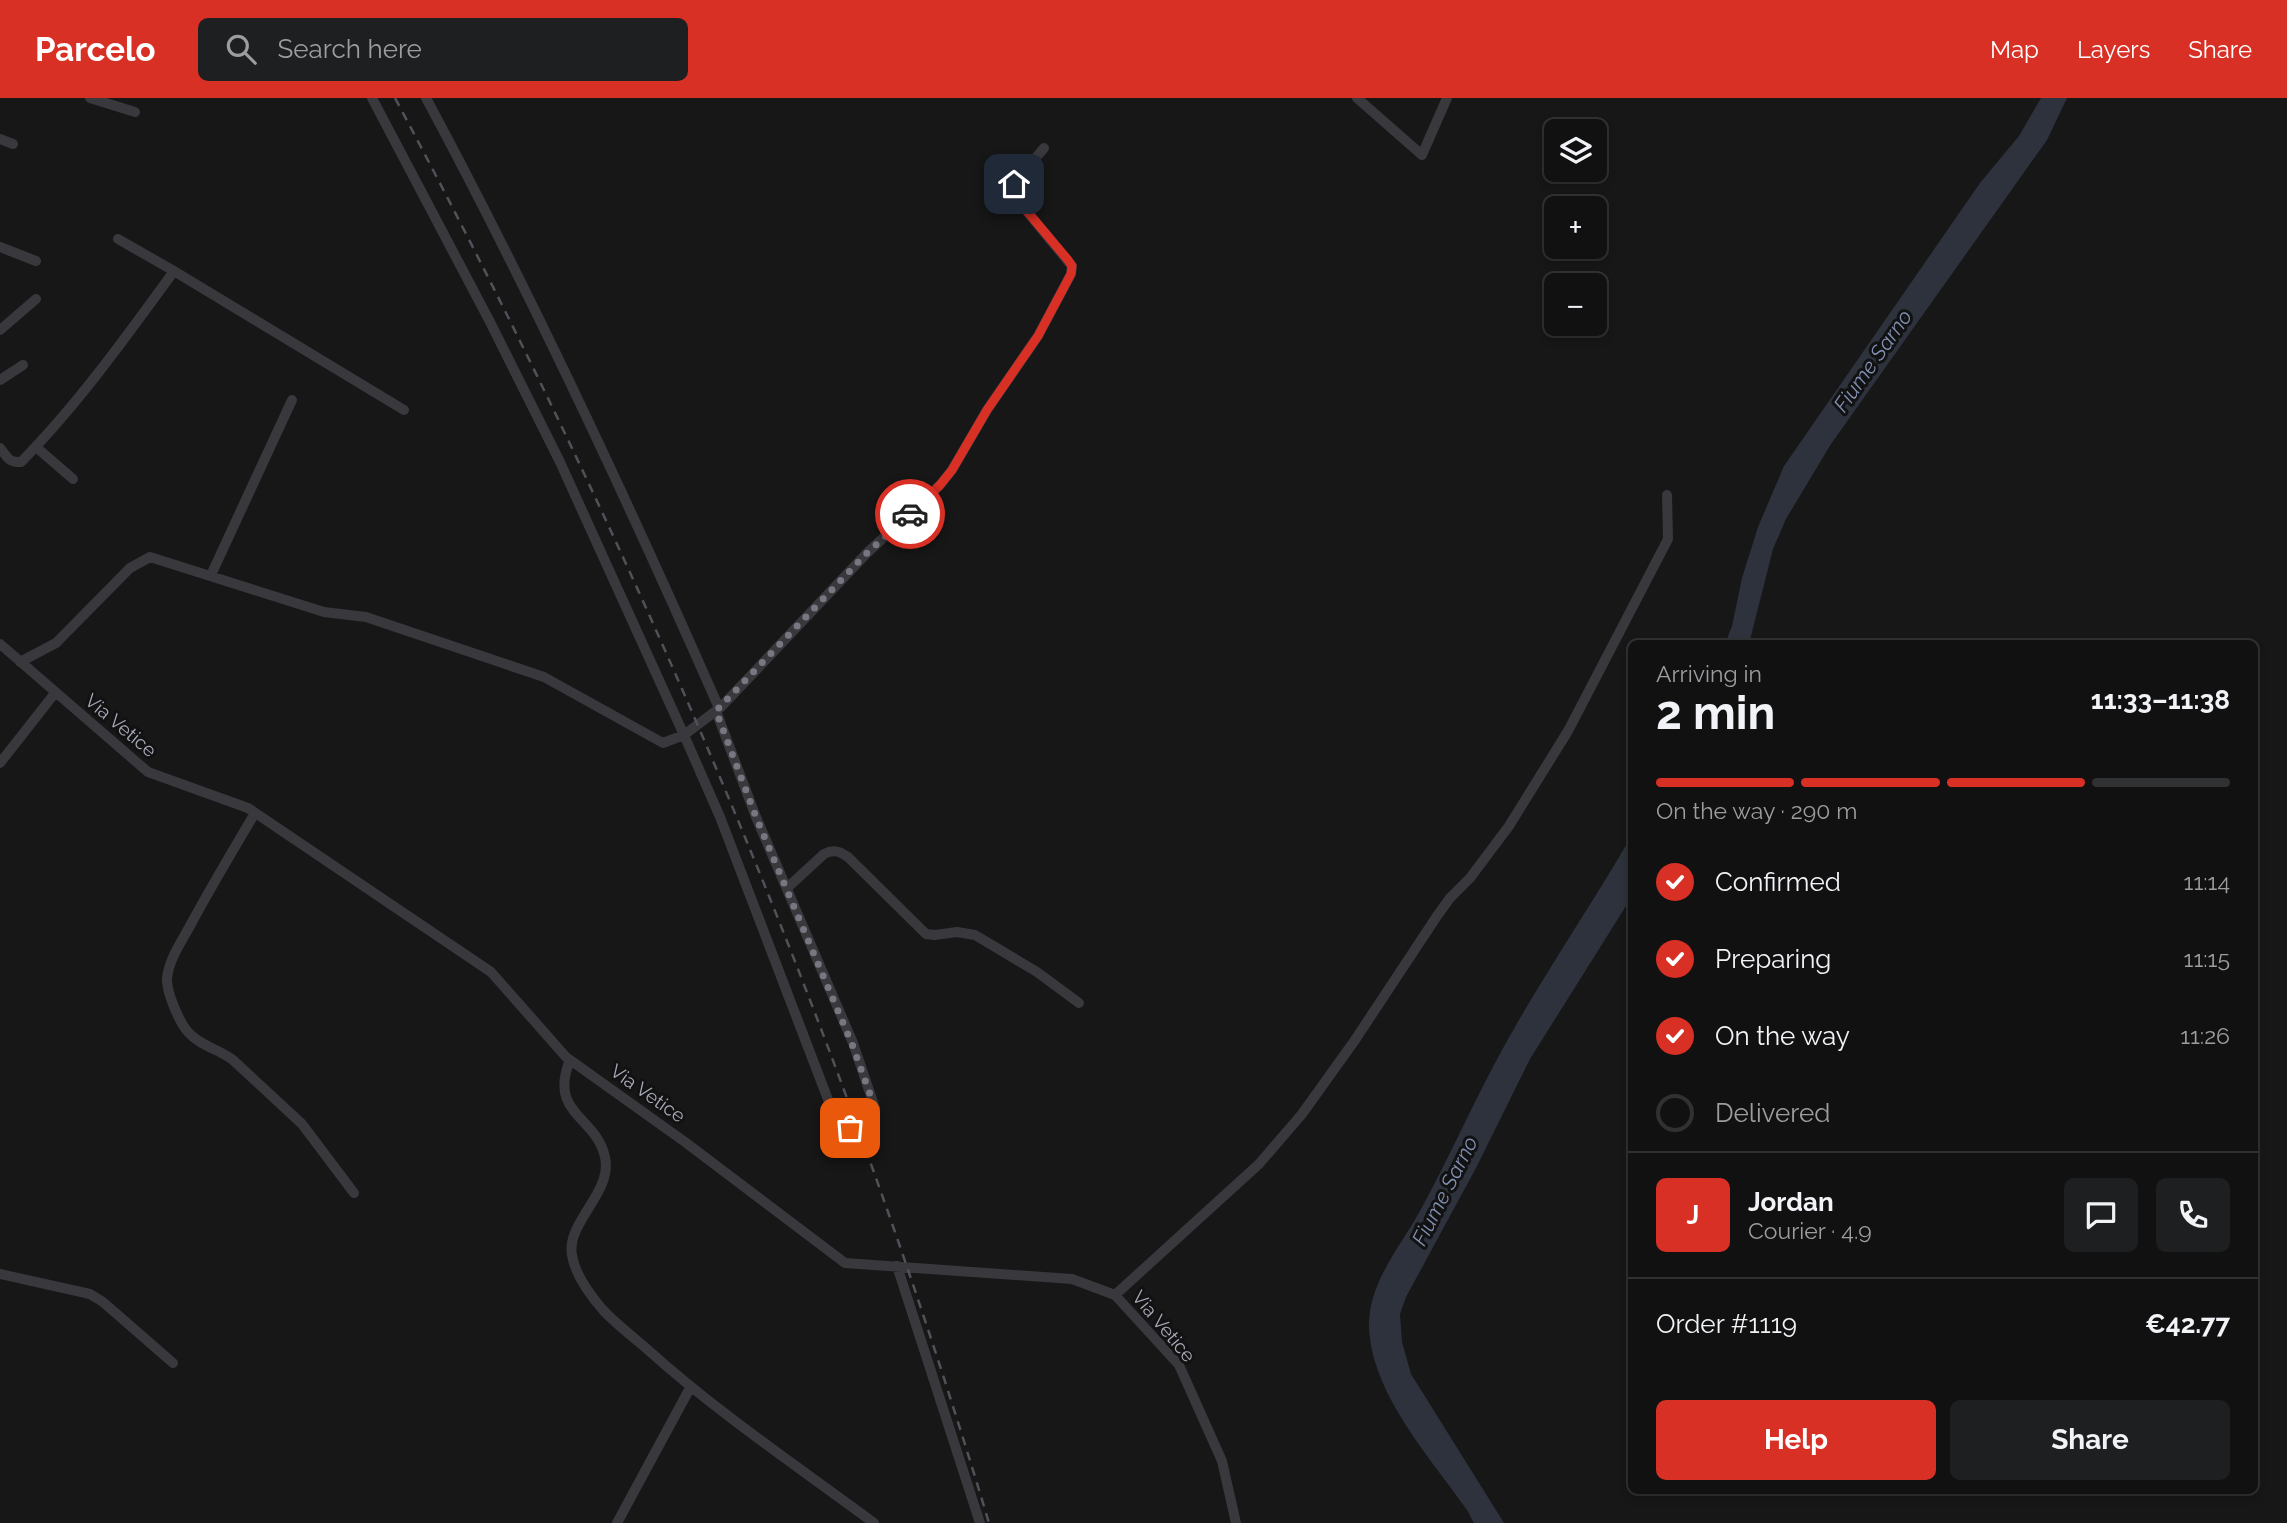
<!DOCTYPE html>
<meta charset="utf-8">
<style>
body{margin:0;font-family:Raleway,sans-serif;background:#1e1f20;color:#f1f3f6;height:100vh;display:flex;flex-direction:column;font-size:26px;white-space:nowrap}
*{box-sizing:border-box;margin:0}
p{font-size:23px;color:#9c9d9f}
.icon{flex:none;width:38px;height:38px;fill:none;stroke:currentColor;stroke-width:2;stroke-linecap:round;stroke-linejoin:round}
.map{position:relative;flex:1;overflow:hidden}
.sheet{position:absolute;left:1628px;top:542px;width:630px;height:854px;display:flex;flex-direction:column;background:#111112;border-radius:10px;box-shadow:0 4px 10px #0003,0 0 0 2px #303132}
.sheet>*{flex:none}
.buttons{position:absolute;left:1544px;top:21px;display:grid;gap:14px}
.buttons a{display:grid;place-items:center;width:63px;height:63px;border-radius:10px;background:#111112;box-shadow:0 4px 10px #0003,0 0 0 2px #303132;font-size:35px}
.pin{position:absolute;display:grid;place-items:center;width:60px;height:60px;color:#fff;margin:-30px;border-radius:14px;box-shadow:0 4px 10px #0006}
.courier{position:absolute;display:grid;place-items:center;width:70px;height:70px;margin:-35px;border:5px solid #d93025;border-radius:50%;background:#fff;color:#222;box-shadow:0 2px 9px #0007}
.head em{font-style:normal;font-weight:700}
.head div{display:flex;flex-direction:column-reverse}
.head{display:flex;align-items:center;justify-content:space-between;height:119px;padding:0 28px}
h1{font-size:46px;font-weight:700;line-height:52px}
.bar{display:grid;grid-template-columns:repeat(4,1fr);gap:10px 7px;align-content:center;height:84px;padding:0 28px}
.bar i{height:9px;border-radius:5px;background:#303132}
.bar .on{background:#d93025}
.bar p{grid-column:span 4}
.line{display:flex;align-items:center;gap:18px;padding:0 28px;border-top:2px solid #303132}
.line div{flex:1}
.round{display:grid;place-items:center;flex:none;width:74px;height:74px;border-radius:10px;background:#1e1f20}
ol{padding:0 28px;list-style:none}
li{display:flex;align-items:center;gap:21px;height:77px}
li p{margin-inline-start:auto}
li .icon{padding:7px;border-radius:50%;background:#d93025;color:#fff;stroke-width:4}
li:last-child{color:#9c9d9f}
li i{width:38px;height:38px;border:4px solid #303132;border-radius:50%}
.primary-button{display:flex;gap:14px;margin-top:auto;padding:14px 28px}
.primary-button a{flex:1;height:80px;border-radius:10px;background:#d93025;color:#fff;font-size:28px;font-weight:700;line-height:80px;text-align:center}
.primary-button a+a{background:#1e1f20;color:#f1f3f6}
header{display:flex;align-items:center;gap:42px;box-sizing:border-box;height:98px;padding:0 35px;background:#d93025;color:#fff}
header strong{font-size:33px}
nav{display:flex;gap:38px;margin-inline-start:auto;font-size:24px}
.search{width:490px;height:63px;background:#1e1f20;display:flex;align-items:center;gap:18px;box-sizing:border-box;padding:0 24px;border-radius:10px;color:#9c9d9f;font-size:26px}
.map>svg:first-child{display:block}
</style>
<header>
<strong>Parcelo</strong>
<div class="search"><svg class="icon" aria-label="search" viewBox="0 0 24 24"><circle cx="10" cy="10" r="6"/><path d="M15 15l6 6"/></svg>Search here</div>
<nav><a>Map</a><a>Layers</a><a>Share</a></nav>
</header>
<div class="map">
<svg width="2287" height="1425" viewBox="0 0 2287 1425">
<rect width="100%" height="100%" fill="#171718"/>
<path fill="#2d323c" d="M2041,0h26l-20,42 -216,304 -45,75 -13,30 -24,95h-24l7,-18 10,-48 16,-51 26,-61 196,-283 39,-47z
M1631,739v61l-101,161 -54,109 -70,129 -6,17 2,28 9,32 93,149h-30l-7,-13c-37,-53 -97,-118 -98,-185 0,-43 31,-78 51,-114 29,-53 53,-108 82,-161 40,-73 87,-141 129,-213z"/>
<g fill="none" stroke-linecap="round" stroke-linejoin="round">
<path stroke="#38383d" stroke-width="10" d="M90,0l45,14
M372,0l117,222 71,142 124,273 36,82 112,293 7,13 11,5 20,-7 5,-13 -22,-65 -97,-226 -40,-106
M426,0c107,199 202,403 293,610
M1357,0l65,57 25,-57
M0,41l13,5
M0,149l36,14
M174,173l230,139
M0,232l36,-31
M0,282l23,-15
M36,349l37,32
M0,350c7,9 9,15 21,14 57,-58 105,-125 153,-191l-56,-32
M211,477l81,-175
M0,546l148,128 100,36 243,164 75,85 119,85 160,121 227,16 43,16 64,70 43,96 14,62
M20,564l36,-19 74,-75 20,-11 174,55 42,5 178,60 119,66 21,-8 37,-28 146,-154 73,-68 12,-15 35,-60 51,-74 33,-62 1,-8 -57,-69 -2,-6 1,-7 30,-36
M0,665l55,-70
M255,715c-22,37 -44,74 -64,111 -9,17 -22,35 -24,54 -1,13 12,44 21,54 12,14 31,17 45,28l69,64 52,69
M787,790l37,-34c9,-5 15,-3 24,3l78,77 9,1 22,-3 18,3 62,37 42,31
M570,962c-22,54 26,56 35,97 8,36 -39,65 -33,98 3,20 18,40 31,55 13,14 29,26 44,39 71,64 150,117 227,174
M897,1168l83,257
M0,1176l90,20 13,8 70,61
M1115,1197l144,-131 43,-50 53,-74 82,-124 13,-18 20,-20 39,-52 59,-95 100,-192 -1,-44
M617,1425l73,-135"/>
<path stroke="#515158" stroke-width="2.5" stroke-dasharray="9 7" stroke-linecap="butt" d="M395,0c243,455 446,930 594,1425"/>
</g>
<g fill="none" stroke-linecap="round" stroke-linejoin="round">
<path stroke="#767780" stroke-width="7" stroke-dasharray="0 12.6" d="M850,1030c13,-4 22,-5 25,-20l-23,-64 -96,-227 -40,-106 151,-158 43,-39"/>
<path stroke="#d93025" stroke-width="9" d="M910,416l30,-29 12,-15 35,-60 51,-74 33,-62 1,-8 -4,-6 -53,-63 -2,-6 1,-7"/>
</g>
<g text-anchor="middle" stroke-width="6" stroke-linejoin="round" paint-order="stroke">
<g font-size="19" fill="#a9aab8" stroke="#121213">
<text transform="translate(121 627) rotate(40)" y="7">Via Vetice</text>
<text transform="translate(648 995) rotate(35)" y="7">Via Vetice</text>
<text transform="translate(1164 1228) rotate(50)" y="7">Via Vetice</text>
</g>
<g font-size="21" font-style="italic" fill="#8190b2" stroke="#121213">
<text transform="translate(1873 263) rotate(-55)" y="7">Fiume Sarno</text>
<text transform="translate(1445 1093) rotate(-63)" y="7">Fiume Sarno</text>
</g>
</g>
</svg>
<div class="buttons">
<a><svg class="icon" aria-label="layers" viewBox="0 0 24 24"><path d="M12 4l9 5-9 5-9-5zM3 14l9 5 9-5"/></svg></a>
<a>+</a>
<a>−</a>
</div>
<div class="pin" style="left:850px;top:1030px;background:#ea580c"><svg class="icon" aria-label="bag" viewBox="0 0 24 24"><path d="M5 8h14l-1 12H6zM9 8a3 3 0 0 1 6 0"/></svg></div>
<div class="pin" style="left:1014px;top:86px;background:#1f2937"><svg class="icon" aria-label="home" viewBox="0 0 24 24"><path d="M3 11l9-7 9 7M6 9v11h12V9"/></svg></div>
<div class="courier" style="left:910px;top:416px"><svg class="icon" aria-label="car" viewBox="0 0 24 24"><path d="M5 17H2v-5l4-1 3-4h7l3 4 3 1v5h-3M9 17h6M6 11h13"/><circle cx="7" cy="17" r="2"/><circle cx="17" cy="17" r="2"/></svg></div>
<section class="sheet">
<div class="head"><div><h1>2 min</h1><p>Arriving in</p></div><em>11:33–11:38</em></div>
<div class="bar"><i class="on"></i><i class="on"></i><i class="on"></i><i></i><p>On the way · 290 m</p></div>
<ol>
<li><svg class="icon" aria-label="check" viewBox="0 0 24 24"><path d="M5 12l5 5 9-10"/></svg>Confirmed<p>11:14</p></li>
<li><svg class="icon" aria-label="check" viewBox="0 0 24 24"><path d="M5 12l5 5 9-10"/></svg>Preparing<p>11:15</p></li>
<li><svg class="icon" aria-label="check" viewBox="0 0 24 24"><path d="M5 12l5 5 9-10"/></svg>On the way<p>11:26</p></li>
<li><i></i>Delivered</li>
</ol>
<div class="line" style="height:126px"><b class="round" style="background:#d93025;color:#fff">J</b><div><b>Jordan</b><p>Courier · 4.9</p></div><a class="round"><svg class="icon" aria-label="chat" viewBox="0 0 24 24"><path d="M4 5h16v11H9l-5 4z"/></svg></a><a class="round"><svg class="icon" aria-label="phone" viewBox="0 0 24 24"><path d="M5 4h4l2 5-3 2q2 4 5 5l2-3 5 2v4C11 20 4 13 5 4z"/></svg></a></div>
<div class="line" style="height:91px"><div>Order #1119</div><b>€42.77</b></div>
<div class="primary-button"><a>Help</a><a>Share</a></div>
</section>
</div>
